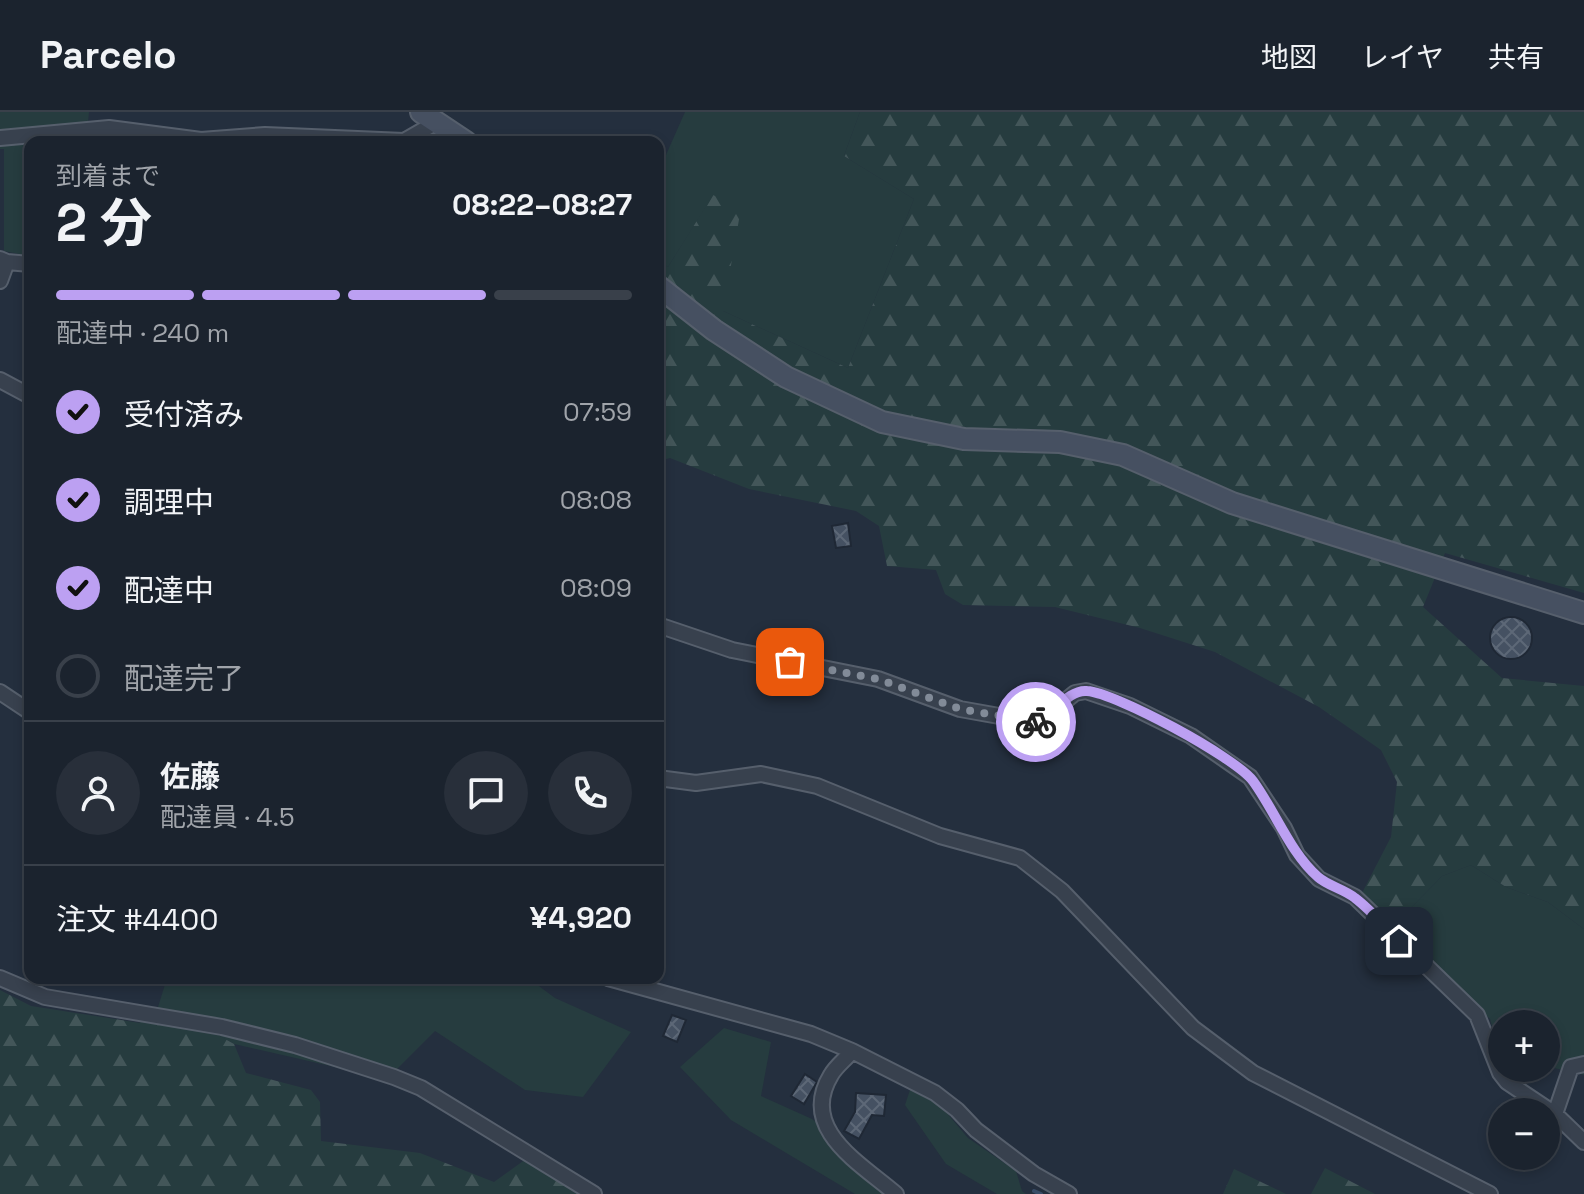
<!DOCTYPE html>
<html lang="ja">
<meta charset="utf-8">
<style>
body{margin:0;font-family:"Space Grotesk","Noto Sans JP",sans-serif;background:#282f3a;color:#f1f3f6;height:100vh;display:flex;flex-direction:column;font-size:30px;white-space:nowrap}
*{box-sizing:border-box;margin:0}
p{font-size:26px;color:#a0a4aa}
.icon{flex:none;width:44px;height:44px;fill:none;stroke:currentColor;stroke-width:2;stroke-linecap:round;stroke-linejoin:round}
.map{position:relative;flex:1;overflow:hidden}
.details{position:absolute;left:24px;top:24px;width:640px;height:848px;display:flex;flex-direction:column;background:#1b232e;border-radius:16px;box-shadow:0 4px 12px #0003,0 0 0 2px #39404a}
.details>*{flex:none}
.tools{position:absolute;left:1488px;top:898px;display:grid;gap:16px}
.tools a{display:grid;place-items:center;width:72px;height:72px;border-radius:50%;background:#1b232e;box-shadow:0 4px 12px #0003,0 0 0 2px #39404a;font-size:40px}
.pin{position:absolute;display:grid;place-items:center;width:68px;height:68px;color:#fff;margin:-34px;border-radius:16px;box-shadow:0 4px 12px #0006}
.courier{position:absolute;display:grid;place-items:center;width:80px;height:80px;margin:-40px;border:6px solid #bca0f2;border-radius:50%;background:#fff;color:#222;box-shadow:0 2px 10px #0007}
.overview em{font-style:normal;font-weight:700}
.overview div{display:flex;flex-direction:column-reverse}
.overview{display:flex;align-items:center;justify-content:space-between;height:136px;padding:0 32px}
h1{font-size:52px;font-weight:700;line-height:60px}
.bar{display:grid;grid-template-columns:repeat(4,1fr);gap:12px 8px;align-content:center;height:96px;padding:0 32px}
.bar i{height:10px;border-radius:6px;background:#39404a}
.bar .on{background:#bca0f2}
.bar p{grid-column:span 4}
.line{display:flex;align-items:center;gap:20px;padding:0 32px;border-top:2px solid #39404a}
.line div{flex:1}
.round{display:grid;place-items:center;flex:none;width:84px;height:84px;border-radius:42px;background:#282f3a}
ol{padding:0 32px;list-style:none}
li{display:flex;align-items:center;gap:24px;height:88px}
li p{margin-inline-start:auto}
li .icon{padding:8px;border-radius:50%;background:#bca0f2;color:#111;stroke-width:4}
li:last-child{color:#a0a4aa}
li i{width:44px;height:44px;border:4px solid #39404a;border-radius:50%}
header{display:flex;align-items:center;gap:48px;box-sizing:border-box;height:112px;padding:0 40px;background:#1b232e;border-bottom:2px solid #39404a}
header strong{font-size:38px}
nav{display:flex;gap:44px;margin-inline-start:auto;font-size:28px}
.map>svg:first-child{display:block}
</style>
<header>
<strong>Parcelo</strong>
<nav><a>地図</a><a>レイヤ</a><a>共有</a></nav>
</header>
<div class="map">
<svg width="1584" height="1082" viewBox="0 0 1584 1082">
<defs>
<pattern id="forest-firs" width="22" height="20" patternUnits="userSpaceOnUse" patternTransform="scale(2)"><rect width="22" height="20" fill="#263c3f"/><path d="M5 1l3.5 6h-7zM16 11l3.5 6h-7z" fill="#435659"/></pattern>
<pattern id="building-cross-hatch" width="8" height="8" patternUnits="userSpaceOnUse" patternTransform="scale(2)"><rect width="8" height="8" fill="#455162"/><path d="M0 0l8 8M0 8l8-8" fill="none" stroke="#5d6877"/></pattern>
</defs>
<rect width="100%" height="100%" fill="#242f3e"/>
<path fill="#263c3f" d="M0,0h89l-2,21 109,9h-166v114l-26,-5v-102h-4z
M685,0h175l-16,44 70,43 -66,169 -125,-57 -10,-115 -45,71 -10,-6v-88z
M1471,753l35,22 42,15 36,27v146l-38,-9v-42h-44v28l-3,-1 -9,-32 -95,-95 47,-48z
M167,866h361l27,20 76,34 -48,65 -58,-7 -90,-59 -48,48 -153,-35 -16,-9 -80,-11 20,-17z
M724,916l47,14 -10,54 51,23 89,72 -3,3h-43l-124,-74 -51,-53z
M910,978l30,15 28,33 48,33 6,20 4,3h-29l-51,-30 -41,-59z"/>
<path fill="url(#forest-firs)" d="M860,0h724v481l-139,-40 -22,54 79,71 82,8v243l-36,-27 -42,-15 -35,-22 -29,11 -47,48 -33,-31 29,-56 6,-55 -16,-32 -62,-43 -104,-55 -75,-24 -85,-21 -92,-2 -18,-11 -9,-24 -49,-4 -8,-40 -23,-15 -107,-22 -79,-31 -12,3v-200l10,6 45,-72 28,13 -18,103 125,57 66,-169 -70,-43z
M0,878l31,16 187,29 16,9 12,29 65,17 9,12 1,39 99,12 74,29 32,-23 55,35h-581z
M1325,1056l50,26h-64z
M1234,1057l52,25h-63z"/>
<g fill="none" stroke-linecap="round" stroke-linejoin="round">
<path stroke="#394c67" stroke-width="4" d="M1034,1079l7,3"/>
</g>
<path fill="url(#building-cross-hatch)" stroke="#1f2835" stroke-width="2" d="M848,411l3,23 -15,2 -4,-22z
M1490 526a21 21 0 1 1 42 0a21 21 0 1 1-42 0Z
M672,903l14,5 -9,22 -14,-6z
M805,962l12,8 -13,22 -13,-8z
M856,981l30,2 -2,21 -12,-1 -13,24 -15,-8 11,-19z"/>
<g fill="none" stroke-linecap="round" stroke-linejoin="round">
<g stroke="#565f6c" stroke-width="18">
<path id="street" d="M0,26l109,-10 92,12 64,-5 139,6 33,-19
M0,147l7,3 23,2
M0,169l7,-19
M0,268l30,16
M658,513l74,25 146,29 82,30 78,14 37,-30 11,-2 44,15 61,30 59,41 34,51 13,27 22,24 36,18 122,118 23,58 7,9 48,32 29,28
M0,580l30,20
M658,666l38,5 65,-9 56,12 123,50 80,22 42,33 131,137 60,45 237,121
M0,866l45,19 177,30 73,18 99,32 27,11 173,106
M608,866l203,56 41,17 83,42 22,17 19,20 58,44 35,20
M852,939c-6,8 -16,15 -21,24 -33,54 29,88 65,119
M1555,1002l16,-47 13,-3"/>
</g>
<g stroke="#565f6c" stroke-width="24">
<path id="secondary" d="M421,0l45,30
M658,174l56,44 72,47 96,45 82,17 96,3 63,13 109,48 352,110"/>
</g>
<use href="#street" stroke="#38414e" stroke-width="14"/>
<use href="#secondary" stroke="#465061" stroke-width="20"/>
</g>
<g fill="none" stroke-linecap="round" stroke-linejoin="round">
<path stroke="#828b98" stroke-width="8" stroke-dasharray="0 14.4" d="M790,550l88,17 82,30 76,13"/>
<path stroke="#bca0f2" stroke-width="10" d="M1036,610c16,-6 32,-33 51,-31 29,2 148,66 166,90 22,30 38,73 65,96 10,9 26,12 37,21 16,12 30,29 44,43"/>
</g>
</svg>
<div class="tools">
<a>+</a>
<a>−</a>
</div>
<div class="pin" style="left:790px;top:550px;background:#ea580c"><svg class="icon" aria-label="bag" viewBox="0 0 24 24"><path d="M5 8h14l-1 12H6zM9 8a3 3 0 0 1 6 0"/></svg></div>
<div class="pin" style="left:1399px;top:829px;background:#1f2937"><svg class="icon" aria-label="home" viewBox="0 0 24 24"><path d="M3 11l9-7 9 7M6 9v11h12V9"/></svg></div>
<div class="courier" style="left:1036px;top:610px"><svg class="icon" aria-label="bike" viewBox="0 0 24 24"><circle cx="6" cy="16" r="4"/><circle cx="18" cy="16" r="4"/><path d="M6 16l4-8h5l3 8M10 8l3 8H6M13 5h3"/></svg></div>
<section class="details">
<div class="overview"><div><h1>2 分</h1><p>到着まで</p></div><em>08:22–08:27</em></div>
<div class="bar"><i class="on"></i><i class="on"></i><i class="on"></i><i></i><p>配達中 · 240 m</p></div>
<ol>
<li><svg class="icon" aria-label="check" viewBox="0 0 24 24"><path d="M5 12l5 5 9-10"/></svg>受付済み<p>07:59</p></li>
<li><svg class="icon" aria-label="check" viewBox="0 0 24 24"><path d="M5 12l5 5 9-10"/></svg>調理中<p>08:08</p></li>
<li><svg class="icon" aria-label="check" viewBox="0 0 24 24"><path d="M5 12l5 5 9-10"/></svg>配達中<p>08:09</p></li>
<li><i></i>配達完了</li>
</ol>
<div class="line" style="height:144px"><a class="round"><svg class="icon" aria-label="person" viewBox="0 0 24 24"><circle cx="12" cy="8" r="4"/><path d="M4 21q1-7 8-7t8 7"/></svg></a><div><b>佐藤</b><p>配達員 · 4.5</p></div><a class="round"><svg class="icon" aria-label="chat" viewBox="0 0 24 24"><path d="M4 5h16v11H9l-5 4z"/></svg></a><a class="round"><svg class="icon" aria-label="phone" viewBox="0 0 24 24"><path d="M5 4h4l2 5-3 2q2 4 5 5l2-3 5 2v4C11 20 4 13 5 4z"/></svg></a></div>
<div class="line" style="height:104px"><div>注文 #4400</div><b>¥4,920</b></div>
</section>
</div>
